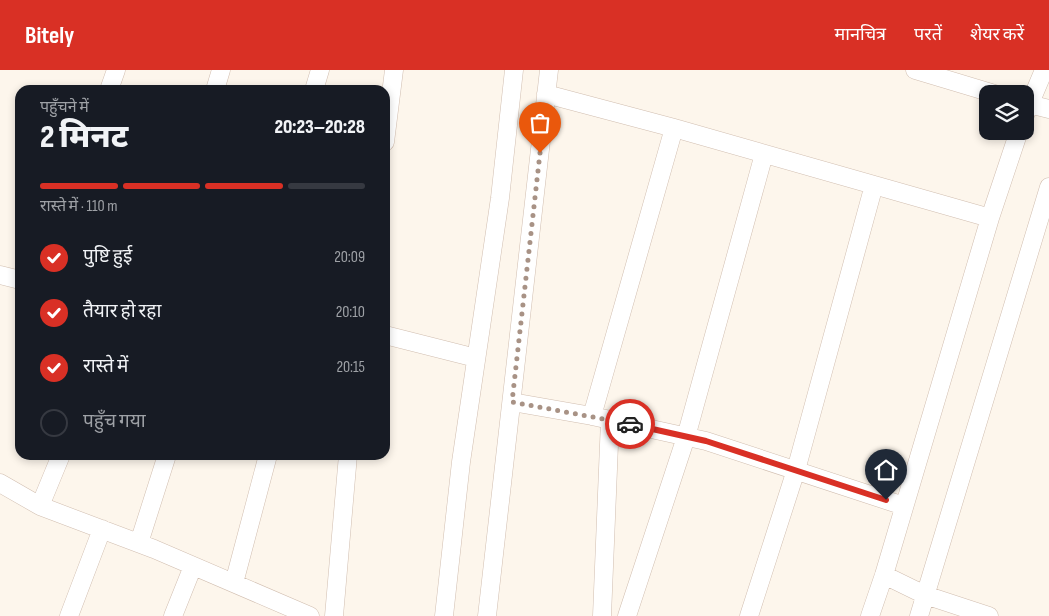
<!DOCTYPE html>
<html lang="hi">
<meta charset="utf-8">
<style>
body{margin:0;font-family:"Sofia Sans Condensed","Noto Sans Devanagari",sans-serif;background:#242831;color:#f1f3f6;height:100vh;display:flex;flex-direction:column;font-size:19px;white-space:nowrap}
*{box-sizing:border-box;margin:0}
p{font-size:16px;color:#9ea1a6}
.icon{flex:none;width:28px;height:28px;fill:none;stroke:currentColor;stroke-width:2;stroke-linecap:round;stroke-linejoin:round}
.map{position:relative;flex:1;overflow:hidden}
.panel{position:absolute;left:15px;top:15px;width:375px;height:375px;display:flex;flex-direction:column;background:#171b24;border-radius:15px;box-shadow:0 2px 8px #0003}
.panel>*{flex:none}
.controls{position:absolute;left:979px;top:15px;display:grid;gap:10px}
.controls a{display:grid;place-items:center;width:55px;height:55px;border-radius:10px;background:#171b24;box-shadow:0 2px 8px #0003;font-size:25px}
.pin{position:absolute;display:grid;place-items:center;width:42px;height:42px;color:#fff;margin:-51px -21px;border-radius:50% 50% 50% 0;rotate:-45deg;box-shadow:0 0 5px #0007}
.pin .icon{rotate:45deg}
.courier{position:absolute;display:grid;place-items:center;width:50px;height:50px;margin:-25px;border:4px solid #d93025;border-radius:50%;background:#fff;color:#222;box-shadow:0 1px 6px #0007}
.overview em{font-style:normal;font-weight:800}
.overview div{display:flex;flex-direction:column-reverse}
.overview{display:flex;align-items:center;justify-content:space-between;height:85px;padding:0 25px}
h1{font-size:32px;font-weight:800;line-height:38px}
.bar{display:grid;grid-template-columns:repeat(4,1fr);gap:8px 5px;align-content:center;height:60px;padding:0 25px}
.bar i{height:6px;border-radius:4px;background:#363941}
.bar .on{background:#d93025}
.bar p{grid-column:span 4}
ol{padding:0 25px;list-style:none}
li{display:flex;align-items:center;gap:15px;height:55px}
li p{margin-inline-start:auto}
li .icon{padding:5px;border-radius:50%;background:#d93025;color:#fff;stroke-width:4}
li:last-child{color:#9ea1a6}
li i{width:28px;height:28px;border:2px solid #363941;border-radius:50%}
header{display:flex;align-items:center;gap:30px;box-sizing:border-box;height:70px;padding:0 25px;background:#d93025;color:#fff}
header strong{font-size:24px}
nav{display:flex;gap:28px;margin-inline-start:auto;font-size:18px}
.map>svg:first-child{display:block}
</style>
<header>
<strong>Bitely</strong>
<nav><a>मानचित्र</a><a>परतें</a><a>शेयर करें</a></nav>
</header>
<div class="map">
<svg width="1049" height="546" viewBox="0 0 1049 546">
<rect width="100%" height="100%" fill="#fdf6ec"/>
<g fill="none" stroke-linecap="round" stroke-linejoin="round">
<g stroke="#d1beb0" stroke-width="19">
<path id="street" d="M915,0l80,24
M109,20l7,-20
M215,20l6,-20
M314,20l6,-20
M546,24l128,34 316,90
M1025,33l24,6
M1025,45l19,-45
M385,72l9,-72
M0,205l20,5
M385,265l91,23
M512,332l80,14 114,25 198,65
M592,346l82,-288
M0,413l40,23 114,43 156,67
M40,436l21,-51
M139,473l28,-88
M884,505l41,20 64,21
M234,513l34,-128
M69,546l33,-87
M173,546l20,-50
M334,546l14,-161
M444,546l17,-154 39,-264 14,-128
M487,546l62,-546
M602,546l8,-196
M627,546l59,-179 78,-283
M749,546l47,-146 78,-285
M870,546l14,-41 106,-357 29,-87
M919,546l130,-429"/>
</g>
<use href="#street" stroke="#fff" stroke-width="18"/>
</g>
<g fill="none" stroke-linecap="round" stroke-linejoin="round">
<path stroke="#a89285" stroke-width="5" stroke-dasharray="0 9" d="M540,83l-28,249 118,22"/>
<path stroke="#d93025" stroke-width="6" d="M630,354l76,17 180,59"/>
</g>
</svg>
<div class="controls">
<a><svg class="icon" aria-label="layers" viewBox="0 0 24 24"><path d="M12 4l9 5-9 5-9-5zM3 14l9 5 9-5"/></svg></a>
</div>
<div class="pin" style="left:540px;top:83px;background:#ea580c"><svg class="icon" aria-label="bag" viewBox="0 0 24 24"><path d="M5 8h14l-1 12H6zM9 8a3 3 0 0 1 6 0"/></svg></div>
<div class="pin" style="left:886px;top:430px;background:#1f2937"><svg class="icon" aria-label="home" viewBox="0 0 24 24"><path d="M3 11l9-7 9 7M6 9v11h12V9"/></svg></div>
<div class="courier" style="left:630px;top:354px"><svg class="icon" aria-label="car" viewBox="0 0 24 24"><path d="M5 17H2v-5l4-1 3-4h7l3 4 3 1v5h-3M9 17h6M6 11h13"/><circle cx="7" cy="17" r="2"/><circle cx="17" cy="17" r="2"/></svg></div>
<section class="panel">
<div class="overview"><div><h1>2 मिनट</h1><p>पहुँचने में</p></div><em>20:23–20:28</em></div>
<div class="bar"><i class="on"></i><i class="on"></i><i class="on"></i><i></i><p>रास्ते में · 110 m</p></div>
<ol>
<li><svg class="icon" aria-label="check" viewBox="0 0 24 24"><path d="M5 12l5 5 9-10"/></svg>पुष्टि हुई<p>20:09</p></li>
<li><svg class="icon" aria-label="check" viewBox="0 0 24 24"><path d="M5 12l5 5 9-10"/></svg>तैयार हो रहा<p>20:10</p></li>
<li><svg class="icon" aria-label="check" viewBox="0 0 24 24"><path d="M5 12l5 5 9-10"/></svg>रास्ते में<p>20:15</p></li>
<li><i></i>पहुँच गया</li>
</ol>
</section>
</div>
